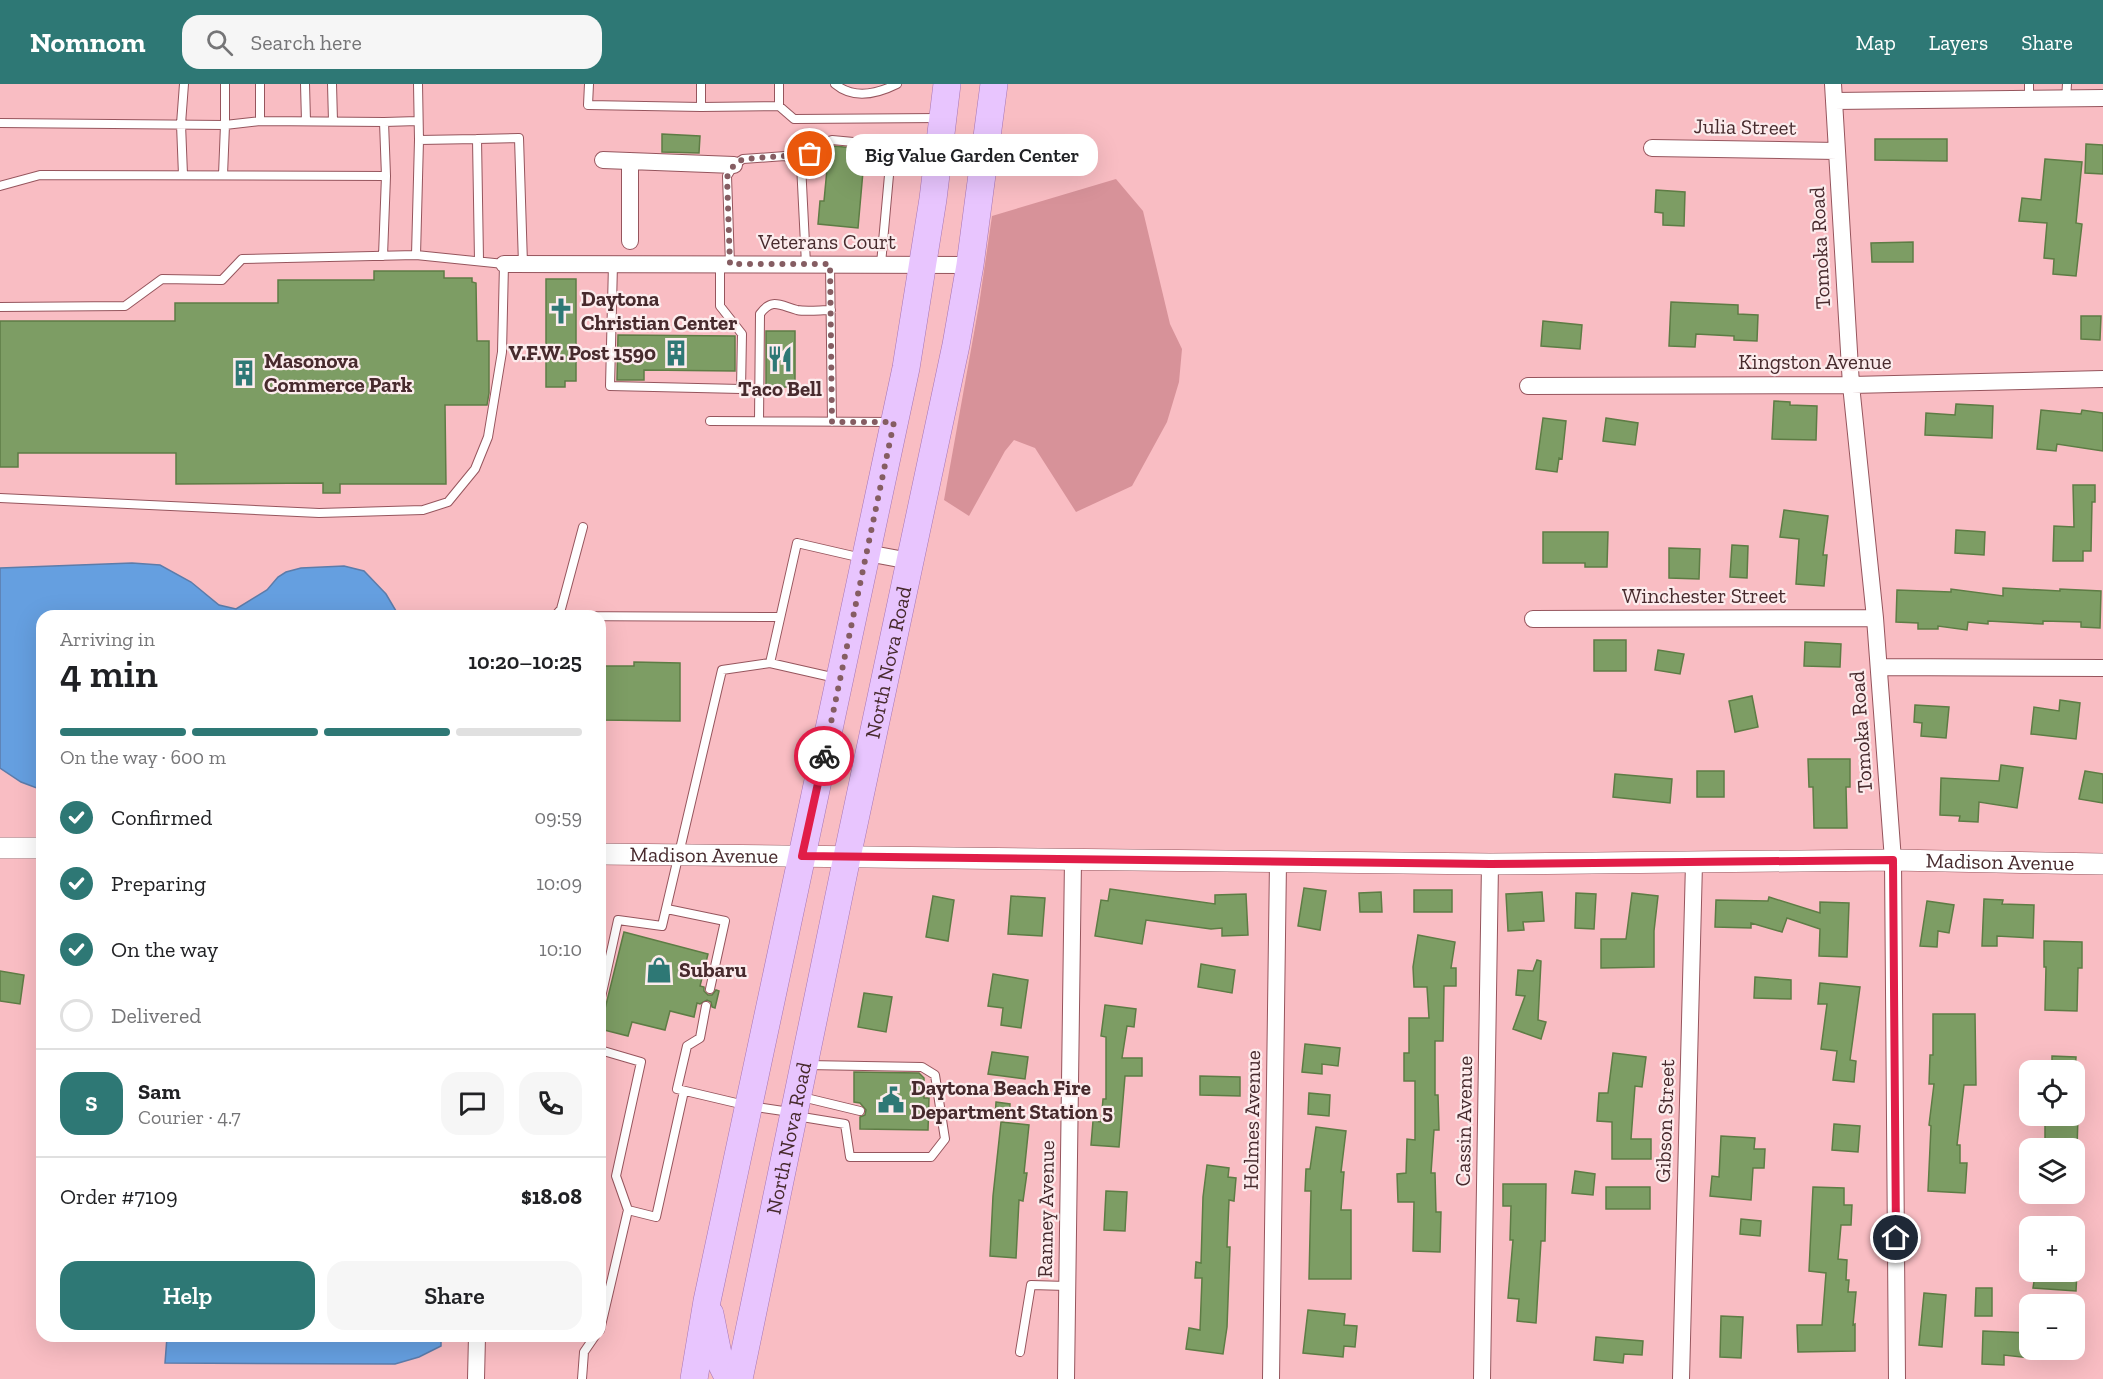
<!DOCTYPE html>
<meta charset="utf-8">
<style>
body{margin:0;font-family:"Zilla Slab",serif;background:#f6f6f6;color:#202124;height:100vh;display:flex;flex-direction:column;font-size:22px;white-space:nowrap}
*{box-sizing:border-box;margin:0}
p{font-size:20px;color:#757577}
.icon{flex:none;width:33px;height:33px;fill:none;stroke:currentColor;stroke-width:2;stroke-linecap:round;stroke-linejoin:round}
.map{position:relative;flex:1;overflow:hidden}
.sheet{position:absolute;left:36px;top:526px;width:570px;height:732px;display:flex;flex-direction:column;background:#fff;border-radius:18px;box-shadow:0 6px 24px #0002}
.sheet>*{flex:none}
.fabs{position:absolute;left:2019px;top:976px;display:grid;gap:12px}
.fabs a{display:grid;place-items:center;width:66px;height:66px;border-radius:12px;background:#fff;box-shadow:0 6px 24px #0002;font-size:30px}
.pin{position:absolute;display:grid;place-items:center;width:51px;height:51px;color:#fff;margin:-26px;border:3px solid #fff;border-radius:50%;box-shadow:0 2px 6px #0007}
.courier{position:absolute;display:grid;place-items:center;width:60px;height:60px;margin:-30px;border:4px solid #e11d48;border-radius:50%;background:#fff;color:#222;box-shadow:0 2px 8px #0007}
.bubble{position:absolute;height:42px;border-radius:18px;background:#fff;box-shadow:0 6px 24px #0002;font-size:20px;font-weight:600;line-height:42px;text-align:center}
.overview em{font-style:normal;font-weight:600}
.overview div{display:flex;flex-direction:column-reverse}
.overview{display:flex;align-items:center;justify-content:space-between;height:102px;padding:0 24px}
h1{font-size:39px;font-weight:600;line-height:45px}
.bar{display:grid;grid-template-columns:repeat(4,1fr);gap:9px 6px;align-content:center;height:72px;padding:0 24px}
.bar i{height:8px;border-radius:4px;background:#e0e0e0}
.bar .current{background:#2e7875}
.bar p{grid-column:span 4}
.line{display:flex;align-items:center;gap:15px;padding:0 24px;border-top:2px solid #e0e0e0}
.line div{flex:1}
.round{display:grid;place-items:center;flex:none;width:63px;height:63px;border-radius:18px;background:#f6f6f6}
ol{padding:0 24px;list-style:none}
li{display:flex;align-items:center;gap:18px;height:66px}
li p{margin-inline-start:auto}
li .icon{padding:6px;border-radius:50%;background:#2e7875;color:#fff;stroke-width:4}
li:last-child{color:#757577}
li i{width:33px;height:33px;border:3px solid #e0e0e0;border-radius:50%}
.action{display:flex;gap:12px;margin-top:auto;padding:12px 24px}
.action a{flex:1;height:69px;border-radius:18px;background:#2e7875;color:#fff;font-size:24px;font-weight:600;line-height:69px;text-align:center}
.action a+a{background:#f6f6f6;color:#202124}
header{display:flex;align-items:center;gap:36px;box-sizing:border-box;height:84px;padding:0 30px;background:#2e7875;color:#fff}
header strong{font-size:28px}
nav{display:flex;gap:33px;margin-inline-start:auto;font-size:21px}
.search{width:420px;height:54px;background:#f6f6f6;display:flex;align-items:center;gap:15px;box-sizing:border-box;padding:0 21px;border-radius:18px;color:#757577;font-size:22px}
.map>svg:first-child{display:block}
</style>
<header>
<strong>Nomnom</strong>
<div class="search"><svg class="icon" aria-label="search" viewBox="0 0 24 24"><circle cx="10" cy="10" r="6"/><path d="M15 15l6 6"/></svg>Search here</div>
<nav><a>Map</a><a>Layers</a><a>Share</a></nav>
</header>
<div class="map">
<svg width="2103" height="1295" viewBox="0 0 2103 1295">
<rect width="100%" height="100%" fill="#f9bdc3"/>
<path fill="#d79299" d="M1116,95l27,32 27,113 12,25 -3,33 -12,40 -35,64 -56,26 -41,-64 -21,-8 -9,11 -36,65 -25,-16 35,-195 13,-89z"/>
<path fill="#659fe0" stroke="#5c7caa" stroke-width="1.5" d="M132,479l28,2 31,17 28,23 17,4 31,-19 11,-13 8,-5 15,-4 43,-2 20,5 22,23 13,22h-357v174l-21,-8 -21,-14v-200z
M167,1253l274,-1v10l-22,11 -24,7 -230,-1z"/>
<path fill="#7d9d64" stroke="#5e7c45" stroke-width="1.5" d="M662,50l38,2 -1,17 -37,-1z
M1875,55h72v22l-72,-1z
M2086,60l17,1v29l-18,-1z
M833,62l32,3 -7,79 -40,-4 2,-23h4l5,-53z
M2045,75l37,3 -6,61 6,1 -6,52 -23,-2 1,-15 -10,-1 3,-35 -28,-2 3,-23 19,2z
M1656,106l29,2 -1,34 -21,-1v-12l-8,-1z
M1913,158v20h-41l-1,-19z
M374,187h70v7h28v4l4,1 1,58h12v52l-2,12h-42l1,79h-106v9h-17v-10l-147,1v-31h-158v14h-18v-146h175v-18h103v-23h96z
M546,195h30v102h-11v6h-19z
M1671,218l67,3v9l20,1 -1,26 -23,-1v-4l-38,-2 -1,13 -26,-1z
M2081,232h20l-1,24 -19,-1z
M1543,237l39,4 -2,24 -39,-3z
M766,247h29v56h-29z
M618,251l117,1v35l-91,-1v10h-27z
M1774,317l16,1v3l27,1 -1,34 -44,-1z
M1956,320l37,2 -1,32 -67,-3 1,-22 29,2z
M2041,326l40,4 1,-4 21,3v38l-46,-7 -1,7 -19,-2z
M1543,334l23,3 -4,38 -3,-1 -2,14 -21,-3z
M1606,334l32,5 -3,22 -32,-4z
M2073,401h22v17h-3l-1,49h-8v10h-30l1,-35 20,1z
M1784,426l44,6 -5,39h4l-3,31 -28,-2 3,-45 -19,-2z
M1956,446l29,2 -1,23 -29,-2z
M1543,448h65l-1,35h-22v-4h-42z
M1732,461l16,1 -1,32 -17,-1z
M1669,464l31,1 -1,30 -30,-1z
M2003,504l57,3v-2l41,2 -1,37 -19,-1v-5l-38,-1v3l-55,-3v3l-20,-2 -1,8 -29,-4v3h-20v-6l-22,-1 1,-32 54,2v-3l52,7z
M1594,556h32v31h-32z
M1805,558l36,2 -1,23 -36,-1z
M1658,566l26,4 -4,20 -25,-4z
M634,578l46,1v58l-80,-1v-54h34z
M1752,612l6,31 -23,5 -6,-31z
M2060,616l20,3 -4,36 -45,-5 3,-27 25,4z
M1915,621l34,2 -3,31 -25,-2 1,-13 -8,-1z
M1808,675h42v28h-4l1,41h-33l-1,-41h-4z
M2001,681l22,3 -6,40 -38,-6 -1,20 -19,-1 1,-5 -20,-1 1,-37 58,3z
M1697,687h27v26h-27z
M2085,687l18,3v29l-24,-4z
M1615,690l57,5 -2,24 -57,-6z
M1304,804l22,3 -6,39 -22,-4z
M1110,805l105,15v-9l31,-1 2,41 -26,1v-8l-11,1 -65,-9 -4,24 -47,-8 6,-36 7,1z
M1414,806h38v22h-38z
M1381,808l1,20h-22l-1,-19z
M1542,808l2,29 -21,1 1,8 -16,1 -2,-37z
M1576,809l20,1 -2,35 -19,-1z
M1632,809l26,3 -4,35v36l-53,1v-29h25z
M933,812l21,4 -6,41 -22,-4z
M1011,812l34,2 -3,38 -34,-2z
M1769,813l51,16v-11l29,1 -2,54 -28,-1 1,-27 -33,-11 -5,14 -31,-9v5l-36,-1 1,-27 52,1z
M1984,815l19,1 -1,4 32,1 -1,33 -36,-2v10h-15z
M1927,817l27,4 -5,28 -11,-2 -1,16 -17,-1z
M624,848l84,22 -8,32 4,1v4l4,4h4l4,-5 3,1 -4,17 -3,-1 -1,-5 -4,-2 -7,4 -3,-1 -3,14 -24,-6 -5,19 -33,-8 -4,14 -28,-7z
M1418,851l37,7 -4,26h5v18h-12l-1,55h-8v54h3l1,35h-5l-3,43h4l1,39h5l-1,40 -27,-1 1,-49h-16l-1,-28 9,-1 1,-34 8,1v-59h-11v-28h5v-35h20l-2,-31h-13l-1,-20z
M2044,857l38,1v26h-4l-1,43 -32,-1 1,-43h-2z
M1537,876l4,1 -3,59 8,2 -5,17 -28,-10 12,-33 -9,-1 2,-25 15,1z
M1201,880l34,6 -3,23 -34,-6z
M0,887l24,4 -4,29 -20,-3z
M993,890l35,6 -7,48 -20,-3 2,-17 -15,-2z
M1755,893l36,3v19l-37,-1z
M1820,899l40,4 -10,73 6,1 -2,21 -21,-2 4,-29 -16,-2 6,-45h-9z
M864,909l28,4 -6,35 -28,-5z
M1105,921l31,4 -2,18 -7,-1 -5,32h20v18h-17l-6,71 -28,-2 2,-24 8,1 2,-23h3v-62l-5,-1z
M1933,930h42l1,71h-12l-7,60h3v18h7l-2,30 -37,-2 3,-65 -2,-1 5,-41h-5l1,-29h3z
M1305,960l35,4 -2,18 -16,-2v10l-20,-2z
M992,968l36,5 -3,22 -37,-5z
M1613,969l33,4 -4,30 -7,-1 -4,53h20v20h-39v-37l-15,-1 2,-28h9z
M2052,972l24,1 -1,14h-23z
M854,988l65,1 5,5v20h5l-1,32 -68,-1v-12l5,-2 1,-5 -6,-7 -6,-1z
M1200,992l40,1v19l-40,-1z
M1309,1009l21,2 -1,21 -21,-2z
M996,1018l14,2 -1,16 -14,-1z
M2045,1032h33l-1,33h-32z
M1001,1038l28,3 -5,48h3l-4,28 -4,-1 -3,58 -26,-2 3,-60z
M1834,1040l26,2 -2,26 -26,-2z
M1316,1043l30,4 -5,41h3l-3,38h10v69h-42l2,-88h-6l1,-22h4z
M1721,1052l34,2 -1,11h11l-1,19h-11l-2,32 -41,-4 2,-20 7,1z
M1207,1081l22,3 -1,9 8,1 -2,23 -5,-1 -2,47h3l-3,80 -4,27 -37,-5 3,-21 11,2 2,-52h-7l1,-16 5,1 2,-66z
M1575,1087l20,3 -2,21 -21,-2z
M1503,1100h43l-1,57h-4l-5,82 -19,-2 2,-22 -11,-1 5,-58h-3l1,-34h-8z
M1606,1103h44v22h-44z
M1813,1103l31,1v17h8l-1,20h-10l-3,34 9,1 -1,20h3l-1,12h8l-3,33 2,-1v27l-57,1 -1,-27h25l4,-52 -17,-2z
M1106,1107l21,1 -2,39 -21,-1z
M1741,1135l20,2 -1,15 -20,-2z
M2051,1188h26l-1,19 -43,-3 2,-13 15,1z
M1976,1204h16v28h-17z
M1924,1209l22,2 -4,52 -23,-2z
M1308,1226l37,4 -1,11 13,1 -2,21 -11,-1 -1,11 -40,-4z
M1721,1232l22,1 -2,41 -21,-1z
M1983,1247l47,2v25l-26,-3v10l-22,-1z
M1596,1253l47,4 -1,14 -18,-1 -1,9 -29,-3z"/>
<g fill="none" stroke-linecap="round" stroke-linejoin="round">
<g stroke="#96555d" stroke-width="10">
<path id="service" d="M260,0v37
M305,0l1,37
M332,0l1,37
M589,0l-1,21 113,2v-23
M835,0c19,16 42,10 62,0
M2029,0v15
M2066,15l1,-15
M779,22v-22
M701,23l78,-1 15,13 146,-1
M0,39l225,2v-41
M477,55l42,-1 4,126
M419,56l58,-1 2,121
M891,69l44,2
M801,80l18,-20 13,-4 54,5 5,8 -10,111
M183,91l-2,-51 3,-40
M223,91l2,-50 35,-4 124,1
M386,92l-2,-54 34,-1
M0,102l40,-11 346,1 -3,80
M416,171l3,-115 -1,-56
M613,180l-3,122 131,3 1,-55 -22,-28v-42
M730,180l-3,-88 7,-11 9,-6 42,-3 16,8 5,100
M830,180l2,158
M0,223l125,-1 37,-27 60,1 20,-21 174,-4 88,9 -2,88 -14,85 -13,32 -27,33 -25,8 -104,3 -319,-15
M710,337l180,1
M759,337l1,-107c12,-17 21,-8 37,-4 10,2 23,0 34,0
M555,532l6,-7 22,-82
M556,532l224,1
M836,594l-66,-15 27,-120 65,15
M667,825l58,12 -15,68
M600,918l18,-82 44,6 60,-256 48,-7
M706,922l-6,32 -13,8 -10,43 72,17 41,6
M600,966l41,12 -25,114 12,34
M802,1013l58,14
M796,1032l49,8 5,33h81l14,-18 -10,-64 -13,-8 -115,-2
M600,1246l28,-120 28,7 28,-126
M1020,1268l11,-67 36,1
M582,1295l2,-27 11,-16"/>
</g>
<g stroke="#96555d" stroke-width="18">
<path id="minor" d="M1833,0l18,301 24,233 18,242 4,519
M1834,17l269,-3
M1652,64l185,3
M603,76l131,5
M630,157v-80
M504,180l466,1
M1528,302l323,-1 252,-6
M867,469l43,8
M1533,535l342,-1
M1879,583l224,1
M476,1295l1,-43
M1066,1295l7,-519
M1271,1295l7,-517
M1482,1295l8,-515
M1681,1295l13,-516"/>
</g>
<g stroke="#96555d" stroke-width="22">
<g id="tertiary">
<path d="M0,764h42"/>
<path id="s1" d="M600,770l890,10 403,-4 210,4"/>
</g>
</g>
<g stroke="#a675b4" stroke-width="28">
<g id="primary">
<path d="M710,1230l9,45 10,20"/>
<path d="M694,1295l13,-78 199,-933 27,-169 14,-115"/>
<path id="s2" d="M739,1295l108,-522 109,-512 14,-80 24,-181"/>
</g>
</g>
<use href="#service" stroke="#fff" stroke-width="8"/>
<use href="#minor" stroke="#fff" stroke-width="16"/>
<use href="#tertiary" stroke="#fff" stroke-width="21"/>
<use href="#primary" stroke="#e8c5fe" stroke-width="27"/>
</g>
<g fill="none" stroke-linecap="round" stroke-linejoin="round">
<path stroke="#855d62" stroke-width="6" stroke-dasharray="0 10.8" d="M810,70l-9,10 -16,-8 -42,3 -9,6 -7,12 3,87h100l2,158h62l-70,334"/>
<path stroke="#e11d48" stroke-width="8" d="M824,672l-22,100 688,8 403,-4 3,378"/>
</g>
<defs>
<g id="church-bare" transform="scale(2.07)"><path d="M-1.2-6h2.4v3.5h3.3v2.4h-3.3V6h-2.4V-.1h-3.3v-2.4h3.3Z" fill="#2e7875" stroke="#fceced" stroke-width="2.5" paint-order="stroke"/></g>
<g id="building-bare" transform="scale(2.07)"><path d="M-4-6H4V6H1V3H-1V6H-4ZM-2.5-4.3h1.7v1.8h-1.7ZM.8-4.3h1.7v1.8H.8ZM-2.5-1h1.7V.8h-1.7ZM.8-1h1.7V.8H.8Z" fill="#2e7875" stroke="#fceced" stroke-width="2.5" paint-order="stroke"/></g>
<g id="restaurant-bare" transform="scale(2.07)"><path d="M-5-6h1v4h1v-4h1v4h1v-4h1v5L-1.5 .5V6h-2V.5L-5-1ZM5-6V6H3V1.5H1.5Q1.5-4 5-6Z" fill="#2e7875" stroke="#fceced" stroke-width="2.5" paint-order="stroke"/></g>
<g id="shop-bare" transform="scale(2.07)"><path d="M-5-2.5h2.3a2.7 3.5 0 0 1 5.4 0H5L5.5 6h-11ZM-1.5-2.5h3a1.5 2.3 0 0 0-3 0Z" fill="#2e7875" stroke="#fceced" stroke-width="2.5" paint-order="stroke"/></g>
<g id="civic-bare" transform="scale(2.07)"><path d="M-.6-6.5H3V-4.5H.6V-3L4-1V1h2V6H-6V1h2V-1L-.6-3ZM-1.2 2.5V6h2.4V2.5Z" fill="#2e7875" stroke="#fceced" stroke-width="2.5" paint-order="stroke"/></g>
</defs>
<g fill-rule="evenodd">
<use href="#church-bare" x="561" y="227"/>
<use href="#building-bare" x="676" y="269"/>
<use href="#restaurant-bare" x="780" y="275"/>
<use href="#building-bare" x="244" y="289"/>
<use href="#shop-bare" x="659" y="886"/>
<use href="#civic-bare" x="891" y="1016"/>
</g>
<g text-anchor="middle" stroke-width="4.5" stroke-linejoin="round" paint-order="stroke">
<g font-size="21" fill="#472a2d" stroke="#fceced">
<text transform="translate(1745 43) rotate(1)" y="7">Julia Street</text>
<text x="827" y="165">Veterans Court</text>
<text transform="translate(1820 164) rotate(-93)" y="7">Tomoka Road</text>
<text x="1815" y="285">Kingston Avenue</text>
<text x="1704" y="519">Winchester Street</text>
<text dy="7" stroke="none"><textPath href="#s2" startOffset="732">North Nova Road</textPath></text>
<text transform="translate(1861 648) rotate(-94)" y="7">Tomoka Road</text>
<text dy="7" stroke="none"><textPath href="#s1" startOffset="104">Madison Avenue</textPath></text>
<text dy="7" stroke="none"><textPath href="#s1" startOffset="1400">Madison Avenue</textPath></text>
<text transform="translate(1252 1036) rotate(-89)" y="7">Holmes Avenue</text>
<text transform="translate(1464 1037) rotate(-89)" y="7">Cassin Avenue</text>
<text transform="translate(1665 1037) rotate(-88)" y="7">Gibson Street</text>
<text dy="7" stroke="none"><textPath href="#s2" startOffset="246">North Nova Road</textPath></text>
<text transform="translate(1046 1125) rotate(-89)" y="7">Ranney Avenue</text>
</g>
<g font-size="21" font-weight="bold" fill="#472a2d" stroke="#fceced" text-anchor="start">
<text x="581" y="222">Daytona<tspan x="581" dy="24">Christian Center</tspan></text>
<text x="656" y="276" text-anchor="end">V.F.W. Post 1590</text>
<text x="264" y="284">Masonova<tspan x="264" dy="24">Commerce Park</tspan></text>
<text x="780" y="312" text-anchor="middle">Taco Bell</text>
<text x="679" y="893">Subaru</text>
<text x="911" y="1011">Daytona Beach Fire<tspan x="911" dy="24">Department Station 5</tspan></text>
</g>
</g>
</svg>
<div class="fabs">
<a><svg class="icon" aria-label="locate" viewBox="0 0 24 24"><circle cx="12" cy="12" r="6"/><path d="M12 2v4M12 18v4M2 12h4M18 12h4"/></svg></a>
<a><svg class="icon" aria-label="layers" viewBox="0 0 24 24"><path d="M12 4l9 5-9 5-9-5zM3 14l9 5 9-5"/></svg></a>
<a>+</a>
<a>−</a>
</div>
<div class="pin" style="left:810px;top:70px;background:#ea580c"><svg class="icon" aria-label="bag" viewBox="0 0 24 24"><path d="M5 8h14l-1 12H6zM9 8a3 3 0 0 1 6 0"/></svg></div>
<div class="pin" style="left:1896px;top:1154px;background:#1f2937"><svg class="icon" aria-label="home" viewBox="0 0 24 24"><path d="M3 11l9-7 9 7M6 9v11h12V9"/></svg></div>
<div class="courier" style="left:824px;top:672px"><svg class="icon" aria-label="bike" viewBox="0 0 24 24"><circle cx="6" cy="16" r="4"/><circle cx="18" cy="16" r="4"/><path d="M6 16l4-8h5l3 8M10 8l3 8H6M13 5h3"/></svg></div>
<div class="bubble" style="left:846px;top:50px;width:252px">Big Value Garden Center</div>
<section class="sheet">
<div class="overview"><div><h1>4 min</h1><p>Arriving in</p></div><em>10:20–10:25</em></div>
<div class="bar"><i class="current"></i><i class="current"></i><i class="current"></i><i></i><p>On the way · 600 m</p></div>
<ol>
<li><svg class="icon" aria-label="check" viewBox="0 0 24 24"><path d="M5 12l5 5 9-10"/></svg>Confirmed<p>09:59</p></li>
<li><svg class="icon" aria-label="check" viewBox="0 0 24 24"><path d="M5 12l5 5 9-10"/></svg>Preparing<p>10:09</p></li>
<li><svg class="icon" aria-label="check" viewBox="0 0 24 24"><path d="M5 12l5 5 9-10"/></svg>On the way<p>10:10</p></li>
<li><i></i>Delivered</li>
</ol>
<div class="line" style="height:108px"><b class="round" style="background:#2e7875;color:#fff">S</b><div><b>Sam</b><p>Courier · 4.7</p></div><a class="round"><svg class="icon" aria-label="chat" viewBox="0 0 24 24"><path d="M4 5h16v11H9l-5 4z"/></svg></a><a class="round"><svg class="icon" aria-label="phone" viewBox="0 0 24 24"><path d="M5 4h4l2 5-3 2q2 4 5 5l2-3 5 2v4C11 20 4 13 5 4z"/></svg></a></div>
<div class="line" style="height:78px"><div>Order #7109</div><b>$18.08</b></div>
<div class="action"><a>Help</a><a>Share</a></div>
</section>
</div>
